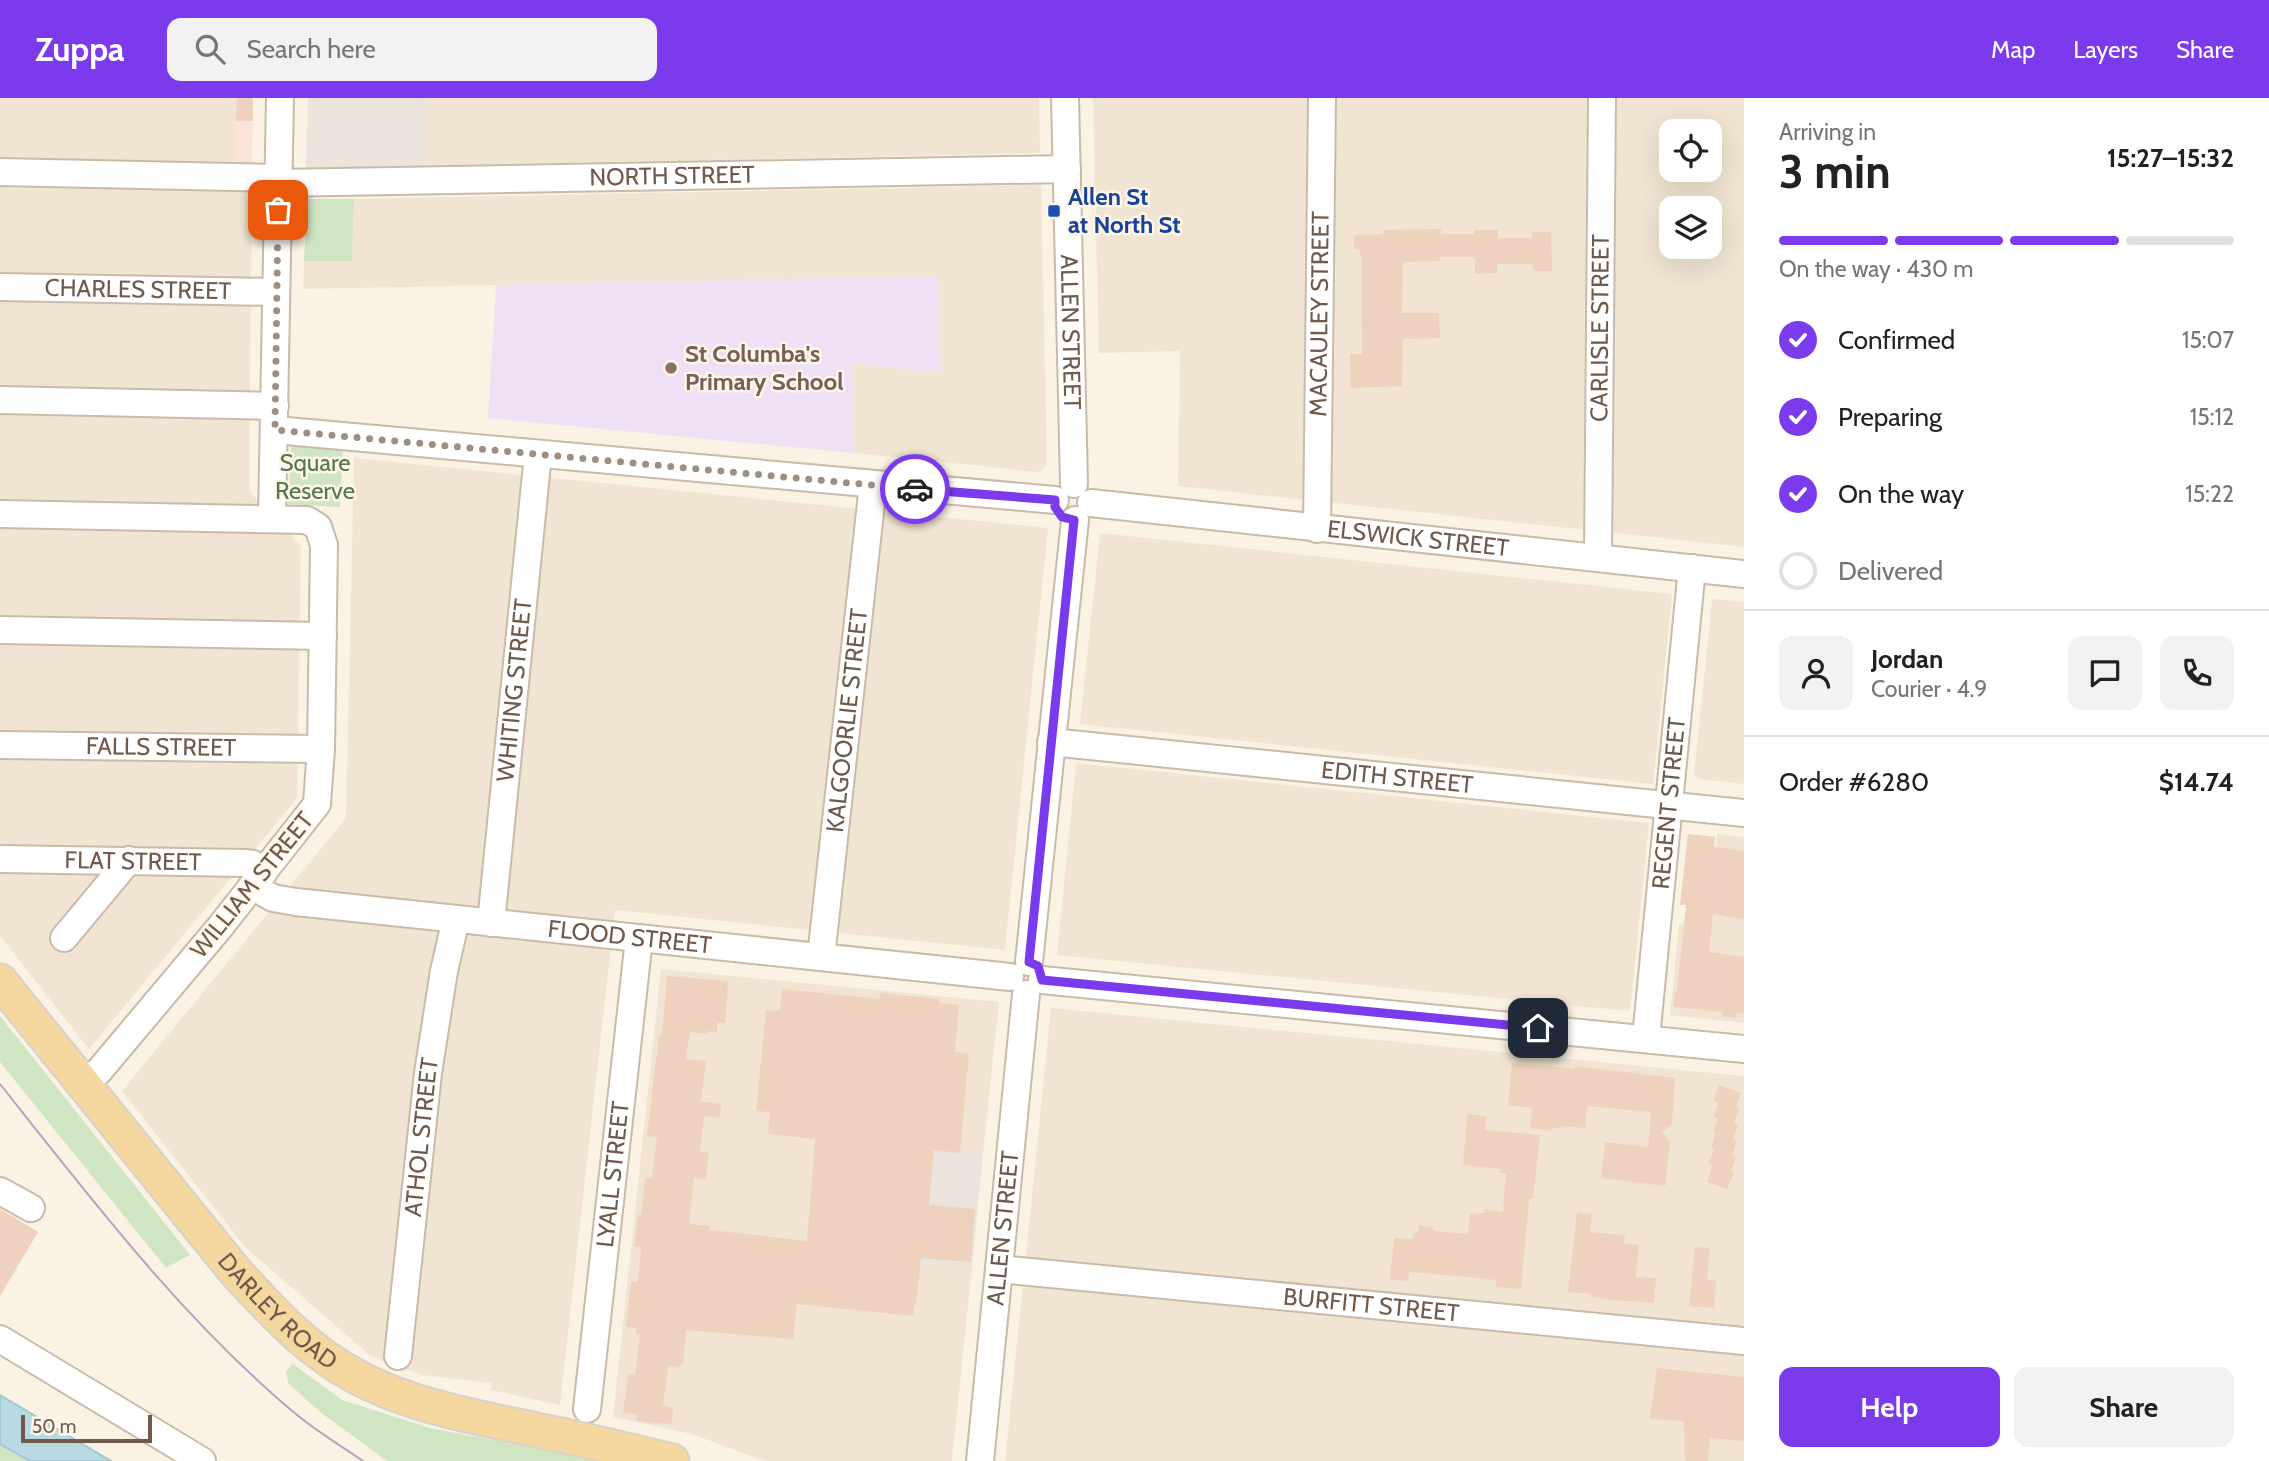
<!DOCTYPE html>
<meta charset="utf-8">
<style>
body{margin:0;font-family:Cabin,sans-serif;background:#f2f2f2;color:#222;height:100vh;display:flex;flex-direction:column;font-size:26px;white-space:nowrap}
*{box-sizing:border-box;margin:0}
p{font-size:23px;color:#767676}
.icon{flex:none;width:38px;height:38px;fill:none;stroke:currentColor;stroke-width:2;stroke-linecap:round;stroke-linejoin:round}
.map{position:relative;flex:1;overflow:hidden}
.panel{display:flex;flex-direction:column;background:#fff;width:525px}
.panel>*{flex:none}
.controls{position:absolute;left:1659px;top:21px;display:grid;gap:14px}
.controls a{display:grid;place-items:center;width:63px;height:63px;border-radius:14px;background:#fff;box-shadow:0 7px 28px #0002;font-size:35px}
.scale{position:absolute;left:21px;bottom:18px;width:131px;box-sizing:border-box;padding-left:7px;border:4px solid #705a4b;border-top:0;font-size:19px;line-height:24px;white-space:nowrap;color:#705a4b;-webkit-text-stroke:5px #fef6e9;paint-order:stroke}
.pin{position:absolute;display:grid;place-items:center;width:60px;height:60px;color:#fff;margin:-30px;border-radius:14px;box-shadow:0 4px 10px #0006}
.courier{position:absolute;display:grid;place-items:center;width:70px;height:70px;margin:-35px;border:5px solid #7c3aed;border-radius:50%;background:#fff;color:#222;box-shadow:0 2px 9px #0007}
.headline em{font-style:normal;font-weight:700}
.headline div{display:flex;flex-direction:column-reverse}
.headline{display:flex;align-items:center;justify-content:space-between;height:119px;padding:0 35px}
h1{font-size:46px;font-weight:700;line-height:52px}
.bar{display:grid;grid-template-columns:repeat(4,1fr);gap:10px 7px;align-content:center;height:84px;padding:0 35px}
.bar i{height:9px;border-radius:5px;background:#e0e0e0}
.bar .current{background:#7c3aed}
.bar p{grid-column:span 4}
.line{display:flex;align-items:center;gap:18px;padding:0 35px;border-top:2px solid #e0e0e0}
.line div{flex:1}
.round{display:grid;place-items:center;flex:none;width:74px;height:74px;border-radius:14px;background:#f2f2f2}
ol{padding:0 35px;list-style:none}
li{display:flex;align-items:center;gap:21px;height:77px}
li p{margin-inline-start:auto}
li .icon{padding:7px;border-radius:50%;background:#7c3aed;color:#fff;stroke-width:4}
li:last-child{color:#767676}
li i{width:38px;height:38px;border:4px solid #e0e0e0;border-radius:50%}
.action{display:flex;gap:14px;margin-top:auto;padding:14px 35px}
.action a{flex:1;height:80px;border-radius:14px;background:#7c3aed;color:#fff;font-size:28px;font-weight:700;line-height:80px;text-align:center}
.action a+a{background:#f2f2f2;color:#222}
header{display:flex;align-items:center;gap:42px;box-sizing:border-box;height:98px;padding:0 35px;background:#7c3aed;color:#fff}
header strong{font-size:33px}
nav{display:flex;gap:38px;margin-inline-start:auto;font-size:24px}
.search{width:490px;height:63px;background:#f2f2f2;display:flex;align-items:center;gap:18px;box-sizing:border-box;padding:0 24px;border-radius:14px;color:#767676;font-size:26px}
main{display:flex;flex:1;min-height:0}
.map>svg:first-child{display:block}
</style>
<header>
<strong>Zuppa</strong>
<div class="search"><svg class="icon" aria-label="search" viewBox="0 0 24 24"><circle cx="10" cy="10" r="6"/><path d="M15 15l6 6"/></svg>Search here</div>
<nav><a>Map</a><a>Layers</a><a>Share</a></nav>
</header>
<main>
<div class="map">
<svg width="1744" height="1363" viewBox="0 0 1744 1363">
<rect width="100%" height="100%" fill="#faf2e3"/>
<path fill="#f1e4d2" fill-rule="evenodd" d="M0,0h237l15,71 -3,322 52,55 -4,252 -208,251 -89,-113z
M427,0h612l1,55 -614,13z
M1093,0h651v449l-566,-61 2,-135 -81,2zM1671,33h39v39h-39zM1671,110h39v39h-39z
M1041,87l6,280 -8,7 -186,-19 -2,-90 90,10 -3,-97 -635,13 1,-28 48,-1 2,-61z
M354,360l694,70 -43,422 -390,-40 -55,495 -69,-15 1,-7 -69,-8 -51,-18 -126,-109 -124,-157 224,-273z
M1100,435l572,61 -19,190 -573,-60z
M1715,501l29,3v182l-45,-5 -5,-4 18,-174z
M1076,665l573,60 -19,188 -573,-56z
M1717,736l27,3v186l-74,-8 9,-91 29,2z
M661,871l338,33 -16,152 -169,-15 -9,113 167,15 -20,194h-187l-73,-27 -79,-17z
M1051,910l693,68v385h-739z"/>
<path fill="#fae3d7" d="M237,0h16l-1,71 -17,-1z"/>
<path fill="#eae4dd" d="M308,0h119l-1,68 -120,2z
M814,1040l169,16 -11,113 -167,-15z"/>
<path fill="#efe0f6" d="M938,178l3,97 -89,-10 1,90 -365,-35 8,-133z"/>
<path fill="#d0e6c3" d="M307,101h47l-2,62h-48z
M291,348l52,3 -3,58 -52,-3z
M0,918l190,239 -24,13 -166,-206z
M293,1266l49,36 88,28 172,33h-215l-67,-49 -32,-29 -2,-12z
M0,1346l30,17h-30z"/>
<path fill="#b9dae2" stroke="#a0c9d3" stroke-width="2" d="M0,1297l111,66h-81l-30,-17z"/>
<path fill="#eed2bd" d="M237,0h16v23h-17z
M1441,131v5h33v-4h24v8h34v-6h19l1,39h-19v-7h-36v9l-22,1v-17h-36l1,4 -37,1 -1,51h37l1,25 -37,1 -1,47 -51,2 -1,-34h12l-1,-96 -2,-9h-5v-14l29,-1v-4z
M1688,736l27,3 -1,10 30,4v68l-31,-5 -4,38 35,5v57l-8,-1v5l-14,-2 1,-4 -50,-5 2,-16h2l9,-86h-6z
M667,878l60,5 1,3 -3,39h-8v9l-9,-1v3l-18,-2 -4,27 20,2 -5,40 20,3 -1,14 -16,-2 -4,35 9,1 -3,27 -12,-1 -5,46 21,2v4l97,11 8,-102 -47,-5 2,-22 -14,-1 10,-101 14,1 2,-22 98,10v-6l59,6v4l20,2 -4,47 14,2 -9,99 -26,-3 -5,55 46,4 -4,53 -50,-4 -5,47h-2l-1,11 -116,-12 -4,35 -107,-9 -3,34h-3v3l-12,-1 -5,39 10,3 -1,15 -7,1 -28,-3v-7l-14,-1 5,-39 7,1 5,-40h-4v-7l-10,-1 5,-45h7l3,-35 -7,-1 3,-25 1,-6h3l4,-36 7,-1 5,-41 -10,-1 12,-101h3z
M1512,965l63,6v-3l16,2 84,10 -3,46 -10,8 8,10 -5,44 -64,-8 4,-36 43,5 3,-35 -64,-6 -2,22 -24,-2 -1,2h-8v3l-22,-3 2,-20 -24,-3z
M1719,987l22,8 -5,14 3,2 -5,14 4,2 -5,14 4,2 -5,14 4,1 -5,15 3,1 -7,17 -20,-7 6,-17 -5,-1 6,-15 -3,-1 5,-15 -3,-1 5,-13 -5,-2 6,-14 -6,-2z
M1467,1016l20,2 -2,14 55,5 -7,64h-4l-8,90 -25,-2v-7l-27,-3 -60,-5 -1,9 -18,-2 4,-41 18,1 3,-7h3l1,-7 14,2 1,4 34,3 2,-20 14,-1 1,-4 18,3 3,-38 -6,-1v-4l-37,-4z
M0,1111l38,23 -38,64z
M1577,1115l15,1 -2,18 35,3 -1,9 15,1 -3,32 20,1 -2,25 -42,-3 -21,-3v-3l-23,-2z
M1695,1149l15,1 -3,32 9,1 -2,27 -25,-2z
M1657,1270l87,9v64l-34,-3 -2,23h-23l-1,-40 -34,-2z"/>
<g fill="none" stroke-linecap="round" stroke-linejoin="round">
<g stroke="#cabaaa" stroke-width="30">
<g id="minor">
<path id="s1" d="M1065,0l9,386"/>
<path d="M0,74l278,6"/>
<path id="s2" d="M278,85l789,-14"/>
<path id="s3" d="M0,189l276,5"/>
<path d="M0,302l275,6"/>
<path d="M275,332l780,70"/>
<path id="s4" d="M1091,405l653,71"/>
<path d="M0,416l307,6 11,7 6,18 -3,204 -4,55 -97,123 -121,144 -18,13"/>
<path d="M272,420l8,-420"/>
<path id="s5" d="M1317,431l5,-431"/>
<path id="s6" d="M1598,459l4,-459"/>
<path d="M0,532l323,6"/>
<path id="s7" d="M1051,644l693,71"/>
<path id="s8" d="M0,647l321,4"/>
<path id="s9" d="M0,761l245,4 8,1 11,8"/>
<path id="s10" d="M252,788l21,12 23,4 714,75"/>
<path id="s11" d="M491,825l47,-469"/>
<path d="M64,840l65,-78"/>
<path id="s12" d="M821,859l52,-472"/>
<path d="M1029,864l46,-442"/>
<path d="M1042,882l702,69"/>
<path id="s13" d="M1646,940l46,-470"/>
<path d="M0,1093l31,17"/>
<path id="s14" d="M999,1171l745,72"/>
<path d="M0,1241l202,122"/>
<path id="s15" d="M398,1258l30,-283 16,-102 12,-52"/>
<path id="s16" d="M587,1311l52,-470"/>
<path id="s17" d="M980,1363l46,-467"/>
</g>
</g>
<g stroke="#d7d1cd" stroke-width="37">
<g id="major">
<path id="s18" d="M0,883l234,289c33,36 64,71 106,97 58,37 131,49 197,63 45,9 90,20 135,31"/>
</g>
</g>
<use href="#minor" stroke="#fff" stroke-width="26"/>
<use href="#major" stroke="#f5d8a0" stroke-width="33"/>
<path stroke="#b5a3c2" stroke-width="2" d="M0,986c92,116 183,236 297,331 21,17 44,31 66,46"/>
</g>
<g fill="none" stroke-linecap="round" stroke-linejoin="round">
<path stroke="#a08f80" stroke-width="7" stroke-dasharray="0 12.6" d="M278,112l-3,220 640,59"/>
<path stroke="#7c3aed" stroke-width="9" d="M915,391l140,11v7l7,10 12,3 -45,442 9,4 4,14 496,48"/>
</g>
<rect fill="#1a4fb4" stroke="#fef6e9" stroke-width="2.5" x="1047" y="106" width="14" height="14" rx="3.5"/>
<circle fill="#8d6e63" stroke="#fef6e9" stroke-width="2.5" cx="671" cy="270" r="7"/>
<g text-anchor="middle" stroke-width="5" stroke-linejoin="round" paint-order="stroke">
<g font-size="24" fill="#705a4b" stroke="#fef6e9">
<text dy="8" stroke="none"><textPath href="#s2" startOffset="394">NORTH STREET</textPath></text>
<text dy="8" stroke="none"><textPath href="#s3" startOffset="138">CHARLES STREET</textPath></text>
<text dy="8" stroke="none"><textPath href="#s5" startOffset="215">MACAULEY STREET</textPath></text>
<text dy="8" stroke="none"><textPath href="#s6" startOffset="229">CARLISLE STREET</textPath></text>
<text dy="8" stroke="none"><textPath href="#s1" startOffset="234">ALLEN STREET</textPath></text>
<text dy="8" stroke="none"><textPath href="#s4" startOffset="329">ELSWICK STREET</textPath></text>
<text dy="8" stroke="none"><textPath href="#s11" startOffset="234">WHITING STREET</textPath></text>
<text dy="8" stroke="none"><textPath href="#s12" startOffset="238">KALGOORLIE STREET</textPath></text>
<text dy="8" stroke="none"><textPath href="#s8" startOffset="161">FALLS STREET</textPath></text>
<text dy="8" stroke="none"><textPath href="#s7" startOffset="348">EDITH STREET</textPath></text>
<text dy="8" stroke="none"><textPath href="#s13" startOffset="236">REGENT STREET</textPath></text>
<text dy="8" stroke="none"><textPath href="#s9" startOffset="133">FLAT STREET</textPath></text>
<text transform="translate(252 787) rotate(-51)" y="8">WILLIAM STREET</text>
<text dy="8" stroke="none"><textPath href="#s10" startOffset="383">FLOOD STREET</textPath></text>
<text dy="8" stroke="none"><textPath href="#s15" startOffset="220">ATHOL STREET</textPath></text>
<text dy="8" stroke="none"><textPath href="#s16" startOffset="236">LYALL STREET</textPath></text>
<text dy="8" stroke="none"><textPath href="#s17" startOffset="234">ALLEN STREET</textPath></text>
<text dy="8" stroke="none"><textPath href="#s14" startOffset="374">BURFITT STREET</textPath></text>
<text dy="8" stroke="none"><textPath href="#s18" startOffset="432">DARLEY ROAD</textPath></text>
</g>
<g font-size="24" font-weight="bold" fill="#164399" stroke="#fef6e9" text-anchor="start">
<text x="1068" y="107">Allen St<tspan x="1068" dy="28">at North St</tspan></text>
</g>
<g font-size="24" font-weight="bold" fill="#785e54" stroke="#fef6e9" text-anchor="start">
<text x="685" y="264">St Columba's<tspan x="685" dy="28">Primary School</tspan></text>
</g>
<g font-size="24" fill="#547a47" stroke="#fef6e9">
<text x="315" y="373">Square<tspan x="315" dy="28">Reserve</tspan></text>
</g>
</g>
</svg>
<div class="controls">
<a><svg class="icon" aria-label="locate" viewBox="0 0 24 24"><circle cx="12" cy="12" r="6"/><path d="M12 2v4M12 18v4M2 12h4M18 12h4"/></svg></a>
<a><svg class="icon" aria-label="layers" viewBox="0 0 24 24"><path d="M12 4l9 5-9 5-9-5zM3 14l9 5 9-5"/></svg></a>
</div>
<div class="scale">50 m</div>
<div class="pin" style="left:278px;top:112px;background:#ea580c"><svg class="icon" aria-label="bag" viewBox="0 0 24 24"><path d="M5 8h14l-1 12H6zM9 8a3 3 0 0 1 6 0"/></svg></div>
<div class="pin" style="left:1538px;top:930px;background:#1f2937"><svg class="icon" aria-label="home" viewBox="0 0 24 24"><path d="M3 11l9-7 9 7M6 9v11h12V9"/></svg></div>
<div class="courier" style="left:915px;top:391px"><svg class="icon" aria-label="car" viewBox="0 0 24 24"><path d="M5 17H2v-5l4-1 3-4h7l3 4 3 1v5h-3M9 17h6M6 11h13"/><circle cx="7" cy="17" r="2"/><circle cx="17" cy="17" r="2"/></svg></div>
</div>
<section class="panel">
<div class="headline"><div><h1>3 min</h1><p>Arriving in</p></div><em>15:27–15:32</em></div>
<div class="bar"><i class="current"></i><i class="current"></i><i class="current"></i><i></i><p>On the way · 430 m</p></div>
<ol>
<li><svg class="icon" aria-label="check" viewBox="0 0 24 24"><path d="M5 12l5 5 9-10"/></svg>Confirmed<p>15:07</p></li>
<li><svg class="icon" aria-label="check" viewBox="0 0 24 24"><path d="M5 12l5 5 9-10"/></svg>Preparing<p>15:12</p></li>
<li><svg class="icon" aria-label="check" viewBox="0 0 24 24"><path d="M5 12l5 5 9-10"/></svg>On the way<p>15:22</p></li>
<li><i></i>Delivered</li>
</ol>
<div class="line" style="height:126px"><a class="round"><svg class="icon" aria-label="person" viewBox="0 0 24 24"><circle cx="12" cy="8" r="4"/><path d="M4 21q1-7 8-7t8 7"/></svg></a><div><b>Jordan</b><p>Courier · 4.9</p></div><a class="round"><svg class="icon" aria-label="chat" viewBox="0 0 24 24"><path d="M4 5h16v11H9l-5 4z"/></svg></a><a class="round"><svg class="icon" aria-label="phone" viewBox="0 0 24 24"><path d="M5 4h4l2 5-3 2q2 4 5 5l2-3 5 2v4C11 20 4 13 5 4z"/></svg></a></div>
<div class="line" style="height:91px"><div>Order #6280</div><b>$14.74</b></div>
<div class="action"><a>Help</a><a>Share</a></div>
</section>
</main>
